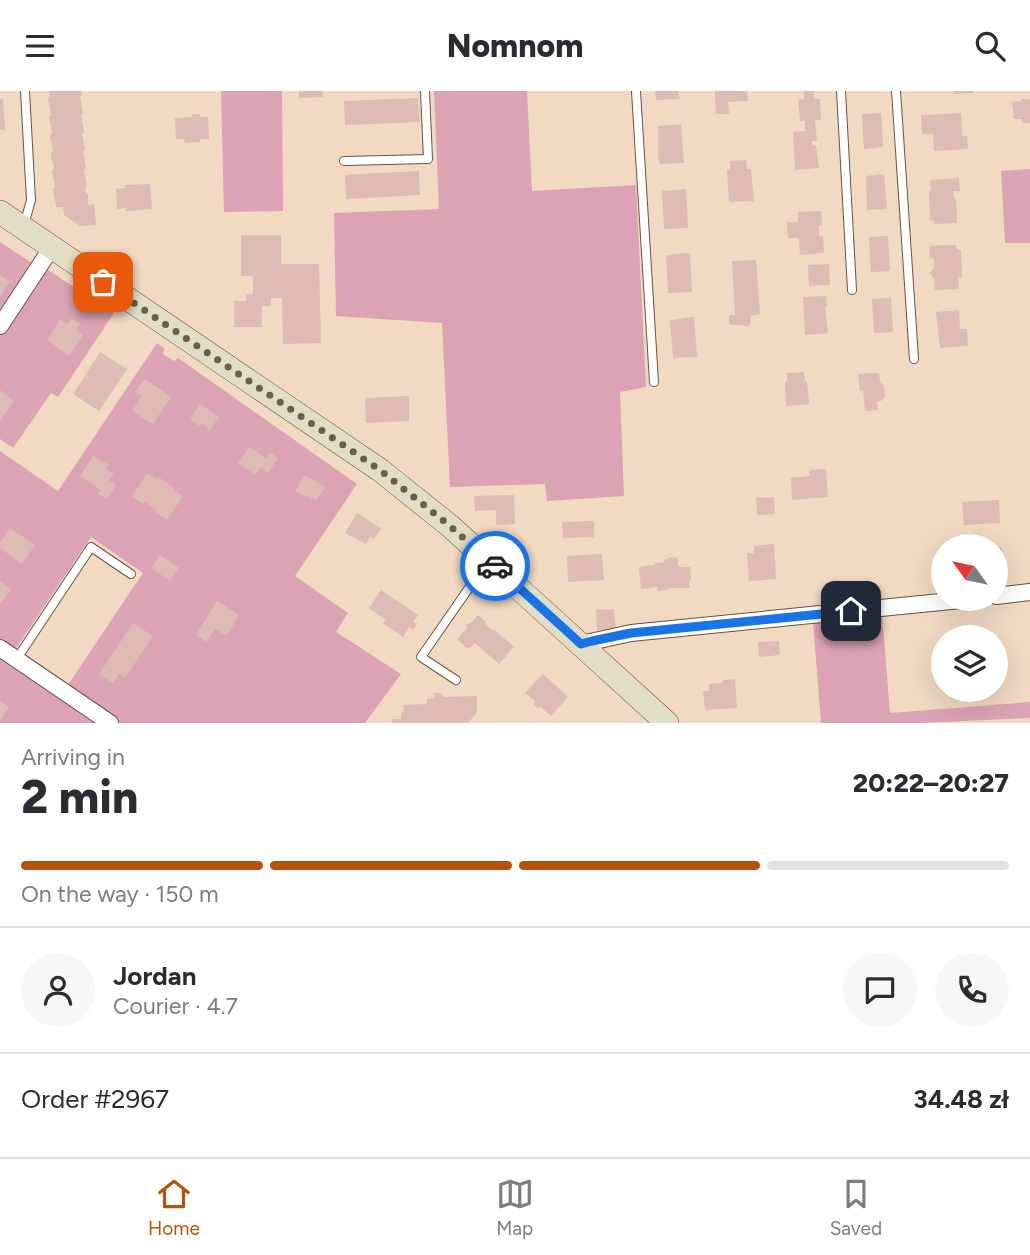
<!DOCTYPE html>
<meta charset="utf-8">
<style>
body{margin:0;font-family:Figtree,sans-serif;background:#f7f7f7;color:#2b2b33;height:100vh;display:flex;flex-direction:column;font-size:26px;white-space:nowrap}
*{box-sizing:border-box;margin:0}
p{font-size:23px;color:#7c7c81}
.icon{flex:none;width:38px;height:38px;fill:none;stroke:currentColor;stroke-width:2;stroke-linecap:round;stroke-linejoin:round}
.map{position:relative;height:632px;overflow:hidden}
.panel{display:flex;flex-direction:column;background:#fff;flex:1}
.panel>*{flex:none}
.needle{width:46px;rotate:303deg}
.buttons{position:absolute;left:931px;top:443px;display:grid;gap:14px}
.buttons a{display:grid;place-items:center;width:77px;height:77px;border-radius:50%;background:#fff;box-shadow:0 7px 28px #0002;font-size:35px}
.pin{position:absolute;display:grid;place-items:center;width:60px;height:60px;color:#fff;margin:-30px;border-radius:14px;box-shadow:0 4px 10px #0006}
.courier{position:absolute;display:grid;place-items:center;width:70px;height:70px;margin:-35px;border:5px solid #1a73e8;border-radius:50%;background:#fff;color:#222;box-shadow:0 2px 9px #0007}
.overview em{font-style:normal;font-weight:800}
.overview div{display:flex;flex-direction:column-reverse}
.overview{display:flex;align-items:center;justify-content:space-between;height:119px;padding:0 21px}
h1{font-size:46px;font-weight:800;line-height:52px}
.bar{display:grid;grid-template-columns:repeat(4,1fr);gap:10px 7px;align-content:center;height:84px;padding:0 21px}
.bar i{height:9px;border-radius:5px;background:#e1e1e2}
.bar .active{background:#b45309}
.bar p{grid-column:span 4}
.line{display:flex;align-items:center;gap:18px;padding:0 21px;border-top:2px solid #e1e1e2}
.line div{flex:1}
.round{display:grid;place-items:center;flex:none;width:74px;height:74px;border-radius:37px;background:#f7f7f7}
header{display:flex;justify-content:space-between;align-items:center;height:91px;padding:0 21px;background:#fff;font-size:32px;font-weight:800}
.tabs{display:flex;justify-content:space-around;align-items:center;height:98px;border-top:2px solid #e1e1e2;background:#fff;font-size:19px;color:#7c7c81}
.tabs a{display:grid;justify-items:center;gap:4px}
.tabs .active{color:#b45309}
.map>svg:first-child{display:block}
</style>
<header><svg class="icon" aria-label="menu" viewBox="0 0 24 24"><path d="M4 6h16M4 12h16M4 18h16"/></svg>Nomnom<svg class="icon" aria-label="search" viewBox="0 0 24 24"><circle cx="10" cy="10" r="6"/><path d="M15 15l6 6"/></svg></header>
<div class="map">
<svg width="1030" height="632" viewBox="0 0 1030 632">
<rect width="100%" height="100%" fill="#f1d9c2"/>
<path fill="#dba3b4" d="M221,0h61l1,120 -59,1z
M434,0h93l5,100 104,-6 10,202 -26,5 4,104 -77,5 -2,-17 -95,3 -8,-164 -106,-7 -2,-103 105,-4z
M1030,78v74h-25l-4,-72z
M0,151l35,23 -35,53z
M45,177l69,45 -56,84 -7,-4 -38,55 -13,-9v-105z
M157,252l7,5 -1,6 11,7 4,-3 179,126 -62,92 53,37 -12,19 65,42 -36,49h-245l-54,-35 77,-115 -52,-36 -75,111 -3,2 -13,-9v-190l58,40z
M882,523l8,99 140,-11v16l-109,5h-100l-8,-102z
M0,567l100,65h-100z"/>
<path fill="#debbb4" d="M49,0h33v5h-2l3,18h-2l3,19h-2l3,18h-2l3,18h-2l3,18h-2l1,7h2v11l6,-1 2,21 -16,1 -16,-11 -1,-8h-7l-3,-19h2l-3,-18h2l-1,-9 -1,1 -1,-10h2l-1,-9h-1l-1,-9h2l-3,-18h2l-3,-19h2z
M299,0h23l1,6 -24,1z
M655,0h23l2,8 -24,1z
M715,0h32l1,10 -20,1 1,12h-13z
M803,0h11v8h6l1,21h-6l2,21h-5v5h4l3,22 -24,2 -2,-38 12,-1v-10h-5l-1,-11 -1,-10 6,-1z
M953,0h20v2l-20,1z
M418,7l2,24 -75,3 -1,-24z
M0,8h3l2,31h-5z
M1021,8h9v24h-8v-4h-8l-2,-17 9,-1z
M881,22l2,34 -19,2 -2,-35z
M961,22l1,23h5l1,13 -34,2 -1,-17h-11l-1,-19z
M192,23h8v3h8l1,22h-9v3l-15,1 -1,-4h-8l-1,-21 17,-1z
M681,33l3,39 -24,1 -2,-7v-31z
M746,69l1,9h4l3,32 -25,1 -2,-32h3v-9z
M419,80l1,24 -74,4 -1,-24z
M884,83l3,35 -20,1 -1,-34z
M959,87l1,13h-7l1,8h2l1,24 -23,1v-4l-4,1 -1,-30h2l-1,-11z
M150,93l2,25 -26,2v-3l-9,1 -1,-20 9,-1v-3z
M686,98l2,39 -24,1 -2,-38z
M821,120l1,15h-3v10h4l1,17 -24,2 -1,-17h-11l-1,-16h11v-10z
M241,144h40v29h38l2,79 -38,1 -1,-46h-11v8h-9v21h-28v-26h12v-7h7v-18h-12z
M888,145l2,35 -19,1 -2,-35z
M956,154l1,5h4l1,27h-4l1,12 -24,1 -1,-12 -3,-3 -1,-3 4,-4v-10l-4,1 -1,-13z
M690,162l2,39 -24,1 -2,-38z
M756,169l4,54 -8,1 -2,2 1,7 -2,2 -18,-1 -2,-1v-7l1,-2h5l-3,-54z
M829,173l1,21 -21,1 -1,-21z
M0,184l10,7 -10,15z
M826,205l1,10h-2l3,27 -23,2 -2,-38z
M891,207l2,34 -19,1 -2,-34z
M959,219l1,19h7l1,17 -28,2 -4,-36z
M694,226l3,40 -24,1 -3,-38z
M71,228l9,5 -4,6 7,5 -14,21 -22,-16 13,-20 7,4z
M100,261l27,17 -28,42 -26,-17z
M804,281l1,9h2l2,23 -23,2 -1,-24h2v-9z
M879,282l1,9 4,4 1,10 -4,5h-4l1,9 -13,1 -2,-21 -3,1 -2,-17z
M145,288l26,18 -18,27 -21,-13 10,-15 -7,-4z
M0,299l14,11 -14,20z
M409,305v25l-43,2 -1,-25z
M200,313l19,13 -9,13 -8,-6 -2,2 -10,-7z
M249,356l17,11 4,-6 8,6 -10,15 -7,-6 -6,8 -17,-12z
M93,365l16,9 -3,4 8,5 -5,6 7,5 -9,14 -9,-5 3,-4 -21,-14z
M826,378l2,28 -36,3 -1,-22 19,-2 -1,-6z
M147,382l10,6 1,-2 8,5 8,6 -1,2 10,6 -16,24 -12,-8 2,-2 -12,-8 -2,2 -11,-8z
M305,384l20,12 -9,14 -9,-6 -1,2 -11,-6z
M514,404l1,29 -19,1v-15l-21,1 -1,-15z
M774,406l1,17 -18,1 -1,-17z
M999,409l1,23 -36,2 -2,-23z
M357,422l24,15 -7,11 -4,-2 -4,7 -21,-11z
M594,430v16l-31,1 -1,-16z
M10,437l25,17 -13,19 -22,-16v-6z
M774,453l2,35 -27,2 -2,-28h7v-7z
M996,456h6l1,24h-7z
M602,463l2,26 -36,2 -1,-26z
M160,464l19,13 -9,13 -19,-13z
M671,466l6,1 1,7 4,2h8l1,13 -2,1 1,7h-20l1,1 -14,2v-4l-16,2 -2,-22 16,-2v-2l9,-1v-2z
M0,490l11,8 -11,15z
M381,499l37,25 -5,7 4,2 -4,6 -4,-3 -6,10 -20,-14 3,-3 -17,-12z
M217,510l22,14 -12,21 -12,-7 -9,13 -10,-7z
M614,518l2,20 -19,1 -1,-20z
M478,524l8,7 -1,2 7,6 2,-1 20,18 -15,17 -24,-21 -4,4 -4,1 -10,-9 10,-11 -1,-3 6,-3z
M133,532l20,13 -28,42 -6,-4 -6,9 -14,-9z
M779,550l1,14 -21,2 -1,-15z
M543,583l25,23 -17,19 -10,-9 -3,1 -4,-3 1,-4 -10,-8z
M735,588l2,29 -32,2 -2,-19h6v-7l14,-1v-3z
M434,602h8l1,4 34,-1v16l-9,11h-76v-4h9v-6l3,-2 -1,-6 24,-1v-5l8,-1z
M0,610l9,6 -9,14z"/>
<g fill="none" stroke-linecap="round" stroke-linejoin="round">
<g stroke="#695440" stroke-width="10">
<path id="lane" d="M636,0l18,291
M841,0l11,199
M896,0l18,268
M344,70l84,-2 -3,-68
M24,134l7,-25 -6,-109
M16,569l75,-113 40,27
M456,589l-35,-23 66,-95"/>
</g>
<g stroke="#695440" stroke-width="18">
<path id="street" d="M0,235l52,-79
M996,505l34,-4
M581,553l50,-11 340,-34
M0,557l110,75"/>
</g>
<g stroke="#695440" stroke-width="24">
<path id="secondary" d="M0,121l380,258 70,56 217,197"/>
</g>
<use href="#lane" stroke="#fff" stroke-width="8"/>
<use href="#street" stroke="#fff" stroke-width="16"/>
<use href="#secondary" stroke="#e1dec5" stroke-width="23"/>
</g>
<g fill="none" stroke-linecap="round" stroke-linejoin="round">
<path stroke="#6b5e50" stroke-width="7" stroke-dasharray="0 12.6" d="M103,191l277,188 70,56 45,40"/>
<path stroke="#1a73e8" stroke-width="9" d="M495,475l86,78 11,-3 39,-8 220,-22"/>
</g>
</svg>
<div class="buttons">
<a><svg class="needle" viewBox="-14 -14 28 28"><path d="M0-13l5 13h-10z" fill="#e53935"/><path d="M0 13l5-13h-10z" fill="#7c7c81"/></svg></a>
<a><svg class="icon" aria-label="layers" viewBox="0 0 24 24"><path d="M12 4l9 5-9 5-9-5zM3 14l9 5 9-5"/></svg></a>
</div>
<div class="pin" style="left:103px;top:191px;background:#ea580c"><svg class="icon" aria-label="bag" viewBox="0 0 24 24"><path d="M5 8h14l-1 12H6zM9 8a3 3 0 0 1 6 0"/></svg></div>
<div class="pin" style="left:851px;top:520px;background:#1f2937"><svg class="icon" aria-label="home" viewBox="0 0 24 24"><path d="M3 11l9-7 9 7M6 9v11h12V9"/></svg></div>
<div class="courier" style="left:495px;top:475px"><svg class="icon" aria-label="car" viewBox="0 0 24 24"><path d="M5 17H2v-5l4-1 3-4h7l3 4 3 1v5h-3M9 17h6M6 11h13"/><circle cx="7" cy="17" r="2"/><circle cx="17" cy="17" r="2"/></svg></div>
</div>
<section class="panel">
<div class="overview"><div><h1>2 min</h1><p>Arriving in</p></div><em>20:22–20:27</em></div>
<div class="bar"><i class="active"></i><i class="active"></i><i class="active"></i><i></i><p>On the way · 150 m</p></div>
<div class="line" style="height:126px"><a class="round"><svg class="icon" aria-label="person" viewBox="0 0 24 24"><circle cx="12" cy="8" r="4"/><path d="M4 21q1-7 8-7t8 7"/></svg></a><div><b>Jordan</b><p>Courier · 4.7</p></div><a class="round"><svg class="icon" aria-label="chat" viewBox="0 0 24 24"><path d="M4 5h16v11H9l-5 4z"/></svg></a><a class="round"><svg class="icon" aria-label="phone" viewBox="0 0 24 24"><path d="M5 4h4l2 5-3 2q2 4 5 5l2-3 5 2v4C11 20 4 13 5 4z"/></svg></a></div>
<div class="line" style="height:91px"><div>Order #2967</div><b>34.48 zł</b></div>
</section>
<nav class="tabs">
<a class="active"><svg class="icon" aria-label="home" viewBox="0 0 24 24"><path d="M3 11l9-7 9 7M6 9v11h12V9"/></svg>Home</a>
<a><svg class="icon" aria-label="map" viewBox="0 0 24 24"><path d="M3 6l6-2 6 2 6-2v14l-6 2-6-2-6 2zM9 4v14M15 6v14"/></svg>Map</a>
<a><svg class="icon" aria-label="saved" viewBox="0 0 24 24"><path d="M7 4h10v16l-5-4-5 4z"/></svg>Saved</a>
</nav>
